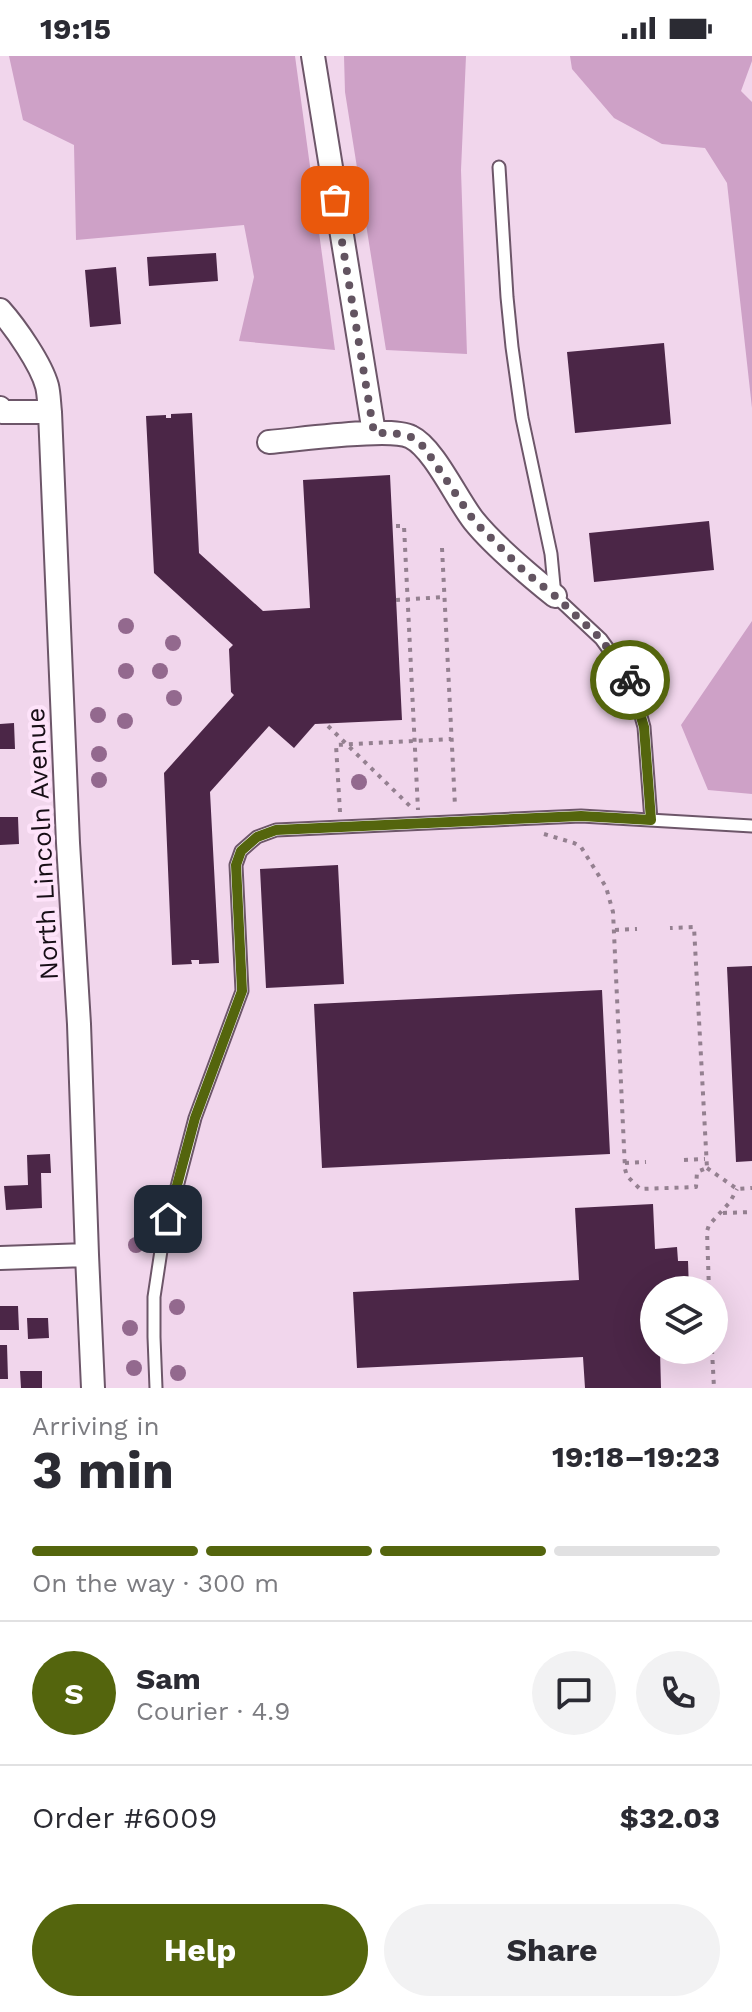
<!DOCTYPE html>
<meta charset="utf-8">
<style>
body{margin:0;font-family:"Work Sans",sans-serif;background:#f2f2f3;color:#2b2b33;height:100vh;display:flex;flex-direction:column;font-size:30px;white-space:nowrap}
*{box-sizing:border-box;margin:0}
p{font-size:26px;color:#7c7c81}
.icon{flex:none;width:44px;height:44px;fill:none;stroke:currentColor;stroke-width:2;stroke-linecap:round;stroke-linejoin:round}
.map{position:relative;height:1332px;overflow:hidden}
.drawer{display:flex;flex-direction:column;background:#fff;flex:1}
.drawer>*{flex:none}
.tools{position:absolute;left:640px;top:1220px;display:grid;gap:16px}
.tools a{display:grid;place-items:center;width:88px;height:88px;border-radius:50%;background:#fff;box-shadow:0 8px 32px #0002;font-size:40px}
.pin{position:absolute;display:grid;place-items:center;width:68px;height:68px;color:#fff;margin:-34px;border-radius:16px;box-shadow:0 4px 12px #0006}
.courier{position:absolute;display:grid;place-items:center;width:80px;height:80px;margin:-40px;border:6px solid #54650d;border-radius:50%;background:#fff;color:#222;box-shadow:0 2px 10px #0007}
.overview em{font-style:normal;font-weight:700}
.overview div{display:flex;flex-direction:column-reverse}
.overview{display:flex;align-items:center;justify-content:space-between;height:136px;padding:0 32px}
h1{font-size:52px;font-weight:700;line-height:60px}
.bar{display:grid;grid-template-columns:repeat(4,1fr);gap:12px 8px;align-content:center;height:96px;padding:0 32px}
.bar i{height:10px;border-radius:6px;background:#e1e1e2}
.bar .current{background:#54650d}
.bar p{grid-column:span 4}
.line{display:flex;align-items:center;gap:20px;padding:0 32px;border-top:2px solid #e1e1e2}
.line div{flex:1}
.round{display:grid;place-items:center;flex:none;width:84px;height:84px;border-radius:42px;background:#f2f2f3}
.action{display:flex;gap:16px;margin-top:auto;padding:16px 32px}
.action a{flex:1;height:92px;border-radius:48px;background:#54650d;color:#fff;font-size:32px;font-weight:700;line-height:92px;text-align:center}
.action a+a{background:#f2f2f3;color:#2b2b33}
.status{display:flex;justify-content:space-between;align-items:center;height:56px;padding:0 40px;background:#fff;direction:ltr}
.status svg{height:22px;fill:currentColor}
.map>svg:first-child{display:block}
</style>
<div class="status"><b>19:15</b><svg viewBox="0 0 49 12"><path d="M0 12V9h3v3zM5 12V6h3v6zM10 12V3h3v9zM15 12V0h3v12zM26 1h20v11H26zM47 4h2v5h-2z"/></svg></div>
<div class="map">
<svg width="752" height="1332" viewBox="0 0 752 1332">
<rect width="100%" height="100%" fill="#f1d6ec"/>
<path fill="#cea1c7" d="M9,0h286l40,294 -96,-9 15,-64 -10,-52 -168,15 -2,-95 -51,-25z
M344,0h122l-5,114 6,184 -81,-4 -41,-258z
M570,0h182v5l-11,30 11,11v306l-25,-225 -22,-35 -43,-4 -48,-26 -42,-49z
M752,565v173l-44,-4 -27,-65z"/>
<path fill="#4b2647" d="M216,197l2,28 -69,5 -2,-29z
M116,211l5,57 -31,3 -5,-57z
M664,287l7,81 -96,9 -8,-81z
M192,357l7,140 64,58 47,-3 -7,-128 87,-5 12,245 -87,4 -21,24 -25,-22 -59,66 9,171 -20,1v-4h-8l1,4 -20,1 -8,-192 70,-78 -3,-3 -2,-43 4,-4 -79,-72 -8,-157 20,-1v3h5v-4z
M709,465l5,49 -120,12 -5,-49z
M14,667l1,26h-15v-25z
M0,761h18l1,27 -19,1z
M338,809l6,119 -78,4 -6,-119z
M752,910v195l-16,1 -9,-195z
M602,934l8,164 -288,14 -8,-164z
M50,1098l1,19h-10l1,35 -36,2 -2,-24 24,-1 -1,-30z
M653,1148l2,45 22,-2 1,14h10l1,29h-35v60h6l1,38h-76l-2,-31 -226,11 -4,-76 226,-12 -4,-72z
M0,1250h18l1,24h-19z
M27,1262h21l1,20 -21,1z
M0,1289h7l1,34h-8z
M20,1315h22v17h-21z"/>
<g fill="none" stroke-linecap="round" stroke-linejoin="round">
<g stroke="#6d5669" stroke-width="15">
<path id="lane" d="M499,111l8,130 5,50 10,71 29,136 4,42 46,43 30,41 13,47 7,93
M156,1332l-2,-51v-40l8,-53 33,-126 47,-127 -6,-126 5,-14 16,-14 19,-7 305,-14 171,10"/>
</g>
<g stroke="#6d5669" stroke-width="26">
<path id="street" d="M313,0l61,377
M0,254c16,18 41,54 47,76 2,8 2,18 3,26l18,431 11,181 8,231 6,133
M0,352l3,4h47
M269,386c28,-2 121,-16 142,-5 23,11 46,63 63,84 21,26 55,54 81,75
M0,1202l87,-3"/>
</g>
<path stroke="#948090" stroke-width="4" stroke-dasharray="4 6" stroke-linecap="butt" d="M396,470h8l14,284
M442,492l13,258
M396,544l48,-3
M328,670l85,83
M340,756l-4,-67 115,-6
M544,778l30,9 7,4 25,40 7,25 12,257 2,7 13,13 56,-2 1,-15 10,-4 -13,-241 -24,1
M615,874l22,-1
M684,1104l21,-1
M625,1107l21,-1
M707,1112l30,21 15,-1
M723,1157l29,-1
M709,1234l-2,-59 2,-6 21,-23 7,-13
M712,1294l2,38"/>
<use href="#lane" stroke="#fff" stroke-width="11"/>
<use href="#street" stroke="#fff" stroke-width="22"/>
</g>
<g fill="#93698e">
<circle cx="126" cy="570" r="8"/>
<circle cx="173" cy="587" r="8"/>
<circle cx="126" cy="615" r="8"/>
<circle cx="160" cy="615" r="8"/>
<circle cx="174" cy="642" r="8"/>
<circle cx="98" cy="659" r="8"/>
<circle cx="125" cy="665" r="8"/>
<circle cx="99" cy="698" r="8"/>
<circle cx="99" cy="724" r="8"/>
<circle cx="359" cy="726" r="8"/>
<circle cx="184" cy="1187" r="8"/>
<circle cx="136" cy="1189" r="8"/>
<circle cx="177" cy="1251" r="8"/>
<circle cx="130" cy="1272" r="8"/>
<circle cx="134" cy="1312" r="8"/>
<circle cx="178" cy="1317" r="8"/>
</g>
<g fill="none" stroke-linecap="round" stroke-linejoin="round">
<path stroke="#635461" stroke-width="8" stroke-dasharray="0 14.4" d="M335,144l39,233h19l18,4 13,10 50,74 51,51 30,24 46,43 29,41"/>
<path stroke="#54650d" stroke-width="10" d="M168,1163l27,-101 47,-127 -6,-126 5,-14 16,-14 19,-7 305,-14 70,4 -7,-93 -14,-47"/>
</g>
<g text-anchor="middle" stroke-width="8" stroke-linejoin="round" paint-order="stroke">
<g font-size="26" fill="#170e16" stroke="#fee3fa">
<text transform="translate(42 788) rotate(-93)" y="9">North Lincoln Avenue</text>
</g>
</g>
</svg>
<div class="tools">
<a><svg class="icon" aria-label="layers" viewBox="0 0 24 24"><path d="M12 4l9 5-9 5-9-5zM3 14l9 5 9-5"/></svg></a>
</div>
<div class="pin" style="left:335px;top:144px;background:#ea580c"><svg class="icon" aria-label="bag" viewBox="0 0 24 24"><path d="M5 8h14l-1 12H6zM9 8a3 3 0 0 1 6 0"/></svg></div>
<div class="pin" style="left:168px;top:1163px;background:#1f2937"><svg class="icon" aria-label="home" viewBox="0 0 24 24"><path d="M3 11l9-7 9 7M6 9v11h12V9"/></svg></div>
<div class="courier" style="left:630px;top:624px"><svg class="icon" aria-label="bike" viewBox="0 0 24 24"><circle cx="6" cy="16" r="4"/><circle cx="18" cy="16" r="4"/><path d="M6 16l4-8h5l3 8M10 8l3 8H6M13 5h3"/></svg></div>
</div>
<section class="drawer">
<div class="overview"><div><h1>3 min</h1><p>Arriving in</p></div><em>19:18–19:23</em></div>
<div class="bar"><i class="current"></i><i class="current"></i><i class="current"></i><i></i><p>On the way · 300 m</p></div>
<div class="line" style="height:144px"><b class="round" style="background:#54650d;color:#fff">S</b><div><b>Sam</b><p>Courier · 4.9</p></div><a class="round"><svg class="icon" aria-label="chat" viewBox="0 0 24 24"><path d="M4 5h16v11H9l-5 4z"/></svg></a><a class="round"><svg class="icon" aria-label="phone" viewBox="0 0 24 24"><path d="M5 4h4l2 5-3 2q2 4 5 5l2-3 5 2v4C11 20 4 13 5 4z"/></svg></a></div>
<div class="line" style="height:104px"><div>Order #6009</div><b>$32.03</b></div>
<div class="action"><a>Help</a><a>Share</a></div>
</section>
